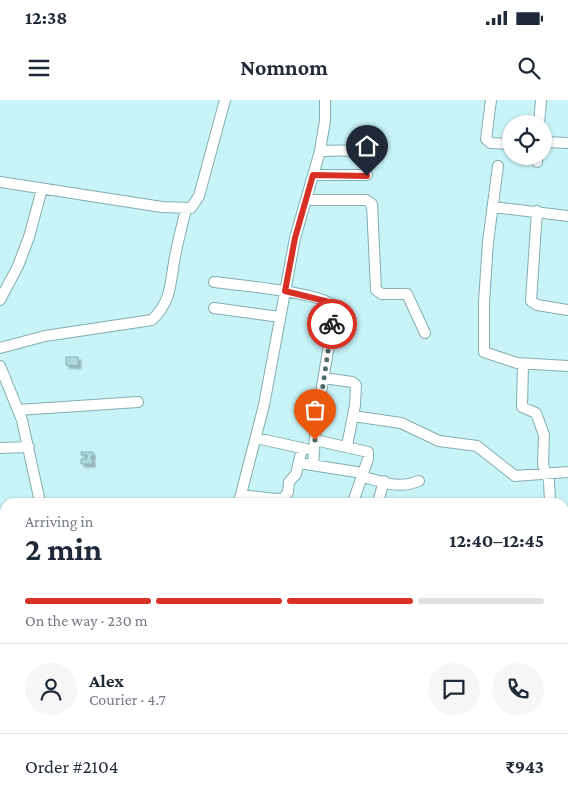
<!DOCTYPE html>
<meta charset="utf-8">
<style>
body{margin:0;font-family:"Crimson Pro",serif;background:#f6f6f7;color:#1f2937;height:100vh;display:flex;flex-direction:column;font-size:19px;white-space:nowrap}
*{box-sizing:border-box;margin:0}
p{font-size:16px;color:#747a83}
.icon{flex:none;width:28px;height:28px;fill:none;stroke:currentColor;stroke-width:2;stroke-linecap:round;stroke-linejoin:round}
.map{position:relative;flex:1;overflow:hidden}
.sheet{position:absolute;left:0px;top:398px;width:569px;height:311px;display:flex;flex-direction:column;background:#fff;border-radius:15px 15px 0 0;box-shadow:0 1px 4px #0004}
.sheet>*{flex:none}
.buttons{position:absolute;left:502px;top:15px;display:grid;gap:10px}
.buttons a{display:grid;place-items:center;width:50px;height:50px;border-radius:50%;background:#fff;box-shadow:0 1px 4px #0004;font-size:25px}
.pin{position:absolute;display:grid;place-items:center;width:42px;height:42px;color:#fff;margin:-51px -21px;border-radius:50% 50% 50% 0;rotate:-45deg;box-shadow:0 0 5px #0007}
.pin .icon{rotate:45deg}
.courier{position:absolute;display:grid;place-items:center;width:50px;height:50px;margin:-25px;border:4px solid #d93025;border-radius:50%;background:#fff;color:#222;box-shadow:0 1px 6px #0007}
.summary em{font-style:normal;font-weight:700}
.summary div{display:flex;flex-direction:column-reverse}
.summary{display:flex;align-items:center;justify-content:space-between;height:85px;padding:0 25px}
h1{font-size:32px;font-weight:700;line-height:38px}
.bar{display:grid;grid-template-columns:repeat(4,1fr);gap:8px 5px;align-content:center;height:60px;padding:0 25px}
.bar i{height:6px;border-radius:4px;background:#e0e1e3}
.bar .current{background:#d93025}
.bar p{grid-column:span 4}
.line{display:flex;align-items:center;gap:12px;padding:0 25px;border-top:1px solid #e0e1e3}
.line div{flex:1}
.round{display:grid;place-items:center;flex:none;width:52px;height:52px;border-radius:26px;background:#f6f6f7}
.status{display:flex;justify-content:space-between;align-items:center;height:35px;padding:0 25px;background:#fff;direction:ltr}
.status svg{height:14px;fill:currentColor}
header{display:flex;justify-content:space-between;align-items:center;height:65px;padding:0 25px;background:#fff;font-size:22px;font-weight:700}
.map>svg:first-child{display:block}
</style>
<div class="status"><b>12:38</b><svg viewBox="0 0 49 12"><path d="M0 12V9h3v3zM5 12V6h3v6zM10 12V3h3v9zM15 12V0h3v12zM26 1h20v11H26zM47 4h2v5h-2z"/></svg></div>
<header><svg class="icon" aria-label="menu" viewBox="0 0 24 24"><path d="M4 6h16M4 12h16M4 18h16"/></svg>Nomnom<svg class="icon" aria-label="search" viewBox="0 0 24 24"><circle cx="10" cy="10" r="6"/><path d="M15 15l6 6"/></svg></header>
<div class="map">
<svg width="568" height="708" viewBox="0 0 568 708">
<defs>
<filter id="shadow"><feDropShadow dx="3" dy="3" stdDeviation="1" flood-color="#0004"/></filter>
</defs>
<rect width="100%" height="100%" fill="#c8f4f8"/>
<path fill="#afdadd" stroke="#85afb2" filter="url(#shadow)" d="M66,257h12v9l-12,-1z
M81,352h12v4h-2l2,8h-12v-5h6v-4h-6z"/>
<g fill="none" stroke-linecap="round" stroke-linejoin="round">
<g stroke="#83adb1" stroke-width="12">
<path id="minor" d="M491,0l-5,39 5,4 20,1
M539,24l2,-24
M544,42l24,1
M320,51c17,0 39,-4 51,9
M537,62v-6
M498,66l-10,76 -4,60v50l33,11 51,3
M313,75h54
M0,82l162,25 29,1 8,-12 26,-96
M306,100h60l6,4 4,86 6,4h25l18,39
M493,107l75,9
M537,111l-6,90 6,4 31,5
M214,182c22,3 105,10 118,23v22l-16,95 -3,43
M0,200l18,-34 11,-29 13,-48
M214,208l66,9
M0,248l45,-12 107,-16c19,-19 18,-34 22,-58 3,-18 8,-36 12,-53
M523,264l-1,43 14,6 8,22 -1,30 6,16 1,21
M0,266l22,54 18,82
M324,278l28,4 4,3 -1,20 -8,41
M18,310l120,-8
M353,316l48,7 38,18 38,5 38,30 53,-4
M256,338l50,11
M315,340l53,12v7l-15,43
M0,348l29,-1
M299,363l64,10
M362,377c23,4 33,13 57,4
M241,395l35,4 8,-1 4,-6 1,-10 7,-8 6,-26
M239,402l25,-97 31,-167 25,-87 5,-31v-20
M378,402l6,-21
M0,451h5
M564,460l2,4
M564,625h4
M0,638l5,1
M0,687h5
M48,704v4
M174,704l1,4
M271,704l1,4
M423,704l1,4
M549,708l1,-4"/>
</g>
<use href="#minor" stroke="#fff" stroke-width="10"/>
</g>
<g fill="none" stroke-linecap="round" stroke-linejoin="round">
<path stroke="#516c6e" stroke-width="5" stroke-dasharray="0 9" d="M315,340l17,-116"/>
<path stroke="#d93025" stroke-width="6" d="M332,224l1,-14 -4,-8 -44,-11 10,-53 18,-63 54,1"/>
</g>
</svg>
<div class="buttons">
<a><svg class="icon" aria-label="locate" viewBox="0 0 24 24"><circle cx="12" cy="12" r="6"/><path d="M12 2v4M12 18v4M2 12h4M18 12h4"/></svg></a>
</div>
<div class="pin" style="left:315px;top:340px;background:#ea580c"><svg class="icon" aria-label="bag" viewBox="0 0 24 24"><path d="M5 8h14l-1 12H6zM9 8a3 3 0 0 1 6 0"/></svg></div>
<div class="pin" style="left:367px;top:76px;background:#1f2937"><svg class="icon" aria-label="home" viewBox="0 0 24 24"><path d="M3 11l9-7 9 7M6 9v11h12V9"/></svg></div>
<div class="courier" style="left:332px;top:224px"><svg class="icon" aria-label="bike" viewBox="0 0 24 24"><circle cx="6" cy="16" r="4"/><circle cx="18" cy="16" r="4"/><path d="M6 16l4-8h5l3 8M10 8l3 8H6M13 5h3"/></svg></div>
<section class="sheet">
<div class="summary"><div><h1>2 min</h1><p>Arriving in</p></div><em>12:40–12:45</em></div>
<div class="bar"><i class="current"></i><i class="current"></i><i class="current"></i><i></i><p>On the way · 230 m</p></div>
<div class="line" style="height:90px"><a class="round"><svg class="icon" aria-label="person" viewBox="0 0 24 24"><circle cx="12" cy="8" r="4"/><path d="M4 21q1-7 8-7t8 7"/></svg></a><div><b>Alex</b><p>Courier · 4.7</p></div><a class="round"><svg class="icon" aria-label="chat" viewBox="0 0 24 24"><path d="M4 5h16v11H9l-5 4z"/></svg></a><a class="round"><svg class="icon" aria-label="phone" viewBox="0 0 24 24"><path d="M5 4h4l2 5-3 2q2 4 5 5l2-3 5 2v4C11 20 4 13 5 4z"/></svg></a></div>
<div class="line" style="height:65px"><div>Order #2104</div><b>₹943</b></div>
</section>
</div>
